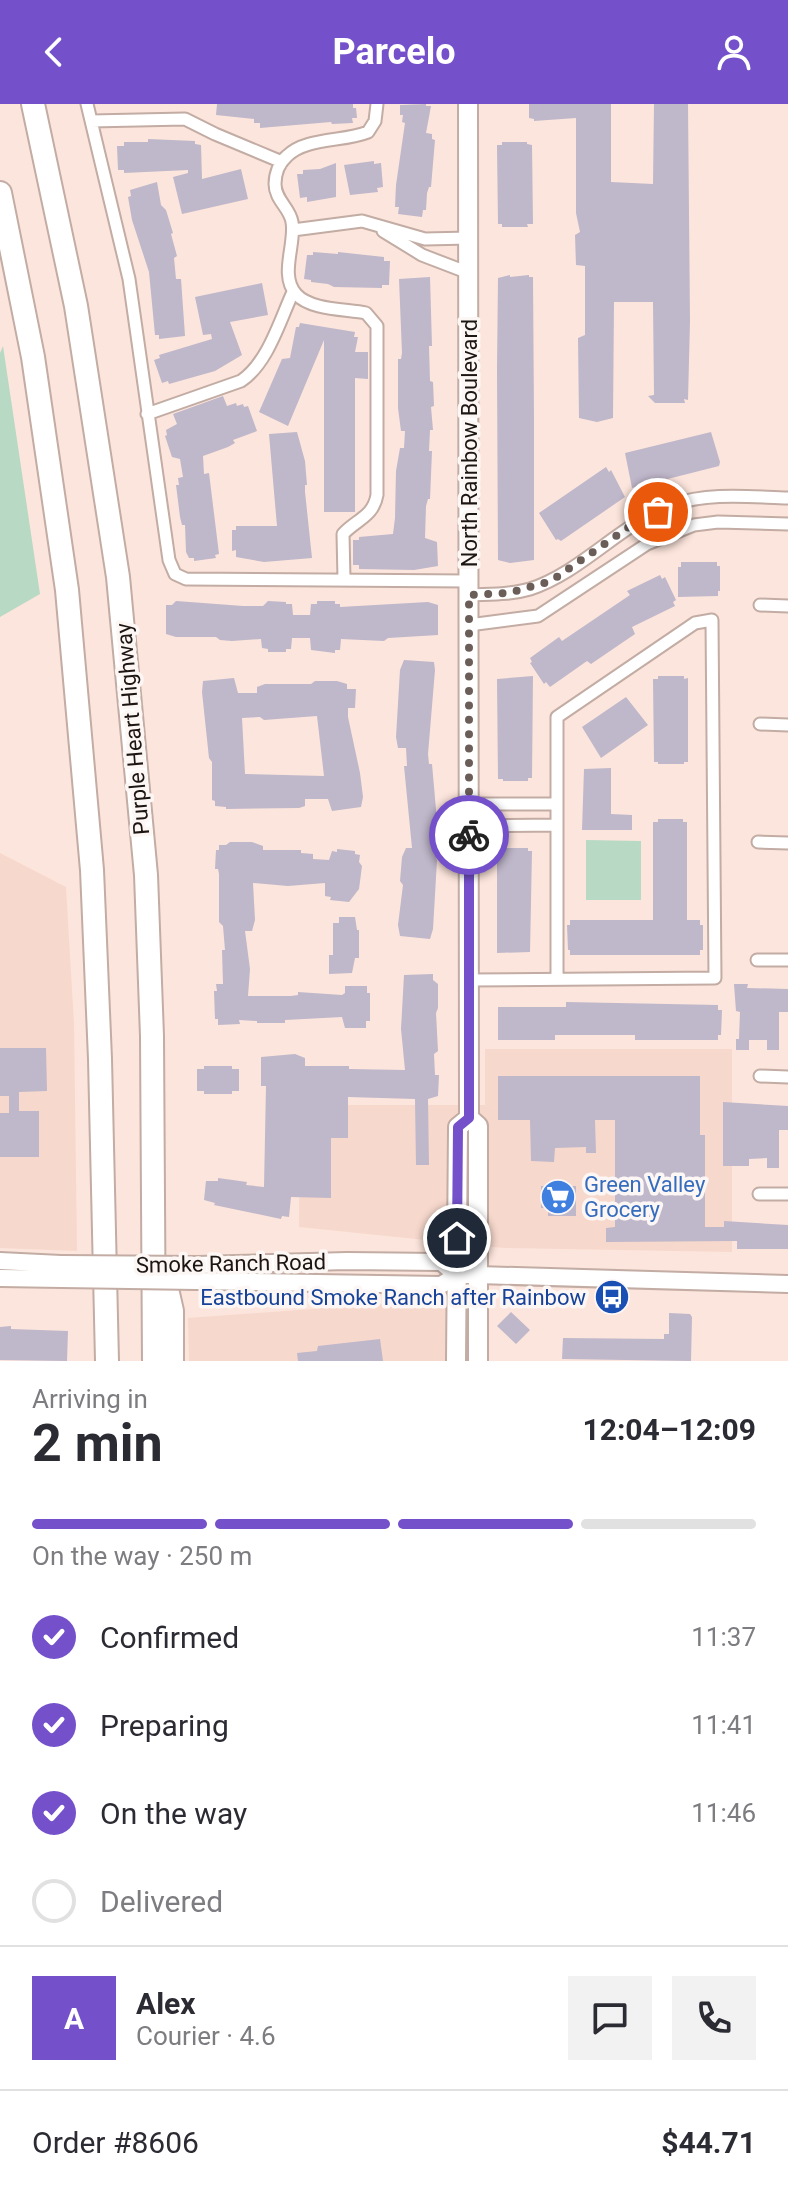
<!DOCTYPE html>
<meta charset="utf-8">
<style>
body{margin:0;font-family:Roboto,sans-serif;background:#f2f2f3;color:#2b2b33;height:100vh;display:flex;flex-direction:column;font-size:30px;white-space:nowrap}
*{box-sizing:border-box;margin:0}
p{font-size:26px;color:#7c7c81}
.icon{flex:none;width:44px;height:44px;fill:none;stroke:currentColor;stroke-width:2;stroke-linecap:round;stroke-linejoin:round}
.map{position:relative;height:1257px;overflow:hidden}
.drawer{display:flex;flex-direction:column;background:#fff;flex:1}
.drawer>*{flex:none}
.pin{position:absolute;display:grid;place-items:center;width:68px;height:68px;color:#fff;margin:-34px;border:4px solid #fff;border-radius:50%;box-shadow:0 2px 8px #0007}
.courier{position:absolute;display:grid;place-items:center;width:80px;height:80px;margin:-40px;border:6px solid #7451cb;border-radius:50%;background:#fff;color:#222;box-shadow:0 2px 10px #0007}
.headline em{font-style:normal;font-weight:700}
.headline div{display:flex;flex-direction:column-reverse}
.headline{display:flex;align-items:center;justify-content:space-between;height:136px;padding:0 32px}
h1{font-size:52px;font-weight:700;line-height:60px}
.bar{display:grid;grid-template-columns:repeat(4,1fr);gap:12px 8px;align-content:center;height:96px;padding:0 32px}
.bar i{height:10px;border-radius:6px;background:#e1e1e2}
.bar .on{background:#7451cb}
.bar p{grid-column:span 4}
.line{display:flex;align-items:center;gap:20px;padding:0 32px;border-top:2px solid #e1e1e2}
.line div{flex:1}
.round{display:grid;place-items:center;flex:none;width:84px;height:84px;border-radius:0px;background:#f2f2f3}
ol{padding:0 32px;list-style:none}
li{display:flex;align-items:center;gap:24px;height:88px}
li p{margin-inline-start:auto}
li .icon{padding:8px;border-radius:50%;background:#7451cb;color:#fff;stroke-width:4}
li:last-child{color:#7c7c81}
li i{width:44px;height:44px;border:4px solid #e1e1e2;border-radius:50%}
header{display:flex;justify-content:space-between;align-items:center;height:104px;padding:0 32px;background:#7451cb;color:#fff;font-size:36px;font-weight:700}
.map>svg:first-child{display:block}
</style>
<header><svg class="icon" aria-label="back" viewBox="0 0 24 24"><path d="M15 5l-7 7 7 7"/></svg>Parcelo<svg class="icon" aria-label="person" viewBox="0 0 24 24"><circle cx="12" cy="8" r="4"/><path d="M4 21q1-7 8-7t8 7"/></svg></header>
<div class="map">
<svg width="788" height="1257" viewBox="0 0 788 1257">
<rect width="100%" height="100%" fill="#fce5dc"/>
<path fill="#f7d8cc" d="M0,749l66,34 8,137 3,227 -77,-3z
M485,945h247v203l-228,-4 -205,-21 1,-122h185z
M406,1198l43,2v57h-260l-1,-43z"/>
<path fill="#b8d9c4" d="M3,242l37,248 -40,23v-264z
M586,736l55,1v59h-55z"/>
<path fill="#bfb7ca" fill-rule="evenodd" d="M217,0h136v4h3l1,10h-5l1,5 -21,1 -1,-2 -71,6v-5h-6v-4l-38,-4z
M426,0v2h5l-5,27 6,1v5l3,1 -4,47h-2l-2,6 -1,17h-3l-1,7 -24,-3 1,-7h-4l1,-22 9,-62 -3,-1 1,-7h-3v-10z
M529,0h82v78l42,2 1,-80h34l2,217 -2,79 -4,-1 1,4h-30l-7,-7 6,-1 -1,-93h-39l-1,116 -16,4 -18,-4 -1,-80 7,-3v-69l-9,-1 -1,-30 5,-3 -4,-19v-95l-42,3v-2l-5,-1z
M148,35l47,2v3l6,1 1,34 39,-10 7,30 -66,15 -9,-37 15,-4v-3l-64,3v-3h-6l-1,-24h7v-4h24z
M502,38h25v2l5,1 1,79h-6l1,3h-26v-3h-4l-1,-79h5z
M374,57v3l7,-1 2,24 -6,1 1,4 -28,3 -6,-30z
M336,59v34l-29,5v-5l-7,1 -3,-24h6v-4l17,-1z
M157,78l4,23 5,5 7,23 -2,1 6,22 -3,2 2,21h5l4,57 -26,3v-4h-4l-6,-63 -17,-52 -4,-23 3,-1 -1,-6z
M313,148l25,2v-2l46,5v4h6l-1,24h-7v3l-48,-1 -6,-3 -17,-2v-2l-7,-1 3,-24h6z
M510,171v2l19,-2v2h4l1,141v142l-24,3 -12,-3 -1,-191 1,-91z
M430,173l2,69h-3l1,35 3,1 1,24 -3,1 2,23h-3l-1,21h3l-2,48h-2l-2,7 -1,32 12,4 1,24 -24,4 -55,-1v-4h-6v-25h6v-3l34,-3 2,-16 1,-47 4,-23h4l1,-17h-4l-3,-23v-49h3l1,-6 -3,-74z
M262,179l6,32 -38,7 12,33 -27,16 -46,13 -1,-3 -6,2 -8,-23 6,-2 -1,-3 53,-16 -1,-5 -8,1 -8,-38z
M300,219l55,9 -1,5h4l-3,15h13v27l-13,-1v134h-31v-172l-36,86 -29,-14 23,-53 8,-1 6,-31h3z
M223,292l4,10 9,-3 1,3 6,-2 1,3 4,-1 9,25 -24,9 2,3 -7,4 -25,9 1,18 5,-1 10,81 -4,1 1,3 -22,3v-3h-5l-3,-6 -1,-27h-3l-2,-8 -4,-32h3l-1,-7 5,-1 -3,-18 -8,-2 -7,-21 2,-1 -1,-5 11,-6 -4,-10z
M297,328l8,29 2,24h-2v7l7,66 -48,4 -28,-5v-7l-4,1v-21h4v-4h41l-8,-92z
M711,328l9,30 -1,4 -87,22 -7,-35z
M606,363l3,5 2,-2 14,27 -64,44 -3,-2 -2,1 -17,-27z
M681,458h36v4h3v25h-2v5l-40,1v-30h3z
M660,471l2,4 3,-2 11,23 -3,2 2,4 -43,21 3,7 -44,30 -4,-3 -37,26 -4,-5 -2,2 -14,-21 2,-1 -2,-4 29,-21 3,4 68,-46 -3,-4z
M176,497l67,5h20l5,-5 18,1v2h6l1,11h17l1,-11h6v-3h18v3h5v3l88,-5 10,3v30l-50,3 -4,3 -43,-2 -1,11h-5v3l-24,-3 -1,-12h-18l-1,11h-5v3h-18v-3l-6,-1 -1,-9 -29,2 -12,-1 -4,-3h-40l-10,-3v-29h6z
M404,556l30,2 1,8 -7,84 1,10h3l6,68 -4,1 -2,6 2,15 3,6 -4,69 -3,10 -30,-3 -2,-11 5,-40 -3,-4 2,-24 4,-9h6l-8,-82h3l-1,-18h-8l-2,-11 4,-67z
M533,572l-1,102h-4v3h-25v-2h-5l-1,-100z
M658,572h26v3l4,-1v84h-4v2h-26v-2h-4l-1,-83h5z
M234,574l4,15h19v-6l8,-3h46l4,-3h22l10,3v5h9l-1,19h-7v9l12,56 3,24 -2,10 -29,4 -4,-12h-23v7l-6,2 -73,1v-2l-11,-1v-5l-3,-1v-38l-3,-4 -7,-66 1,-11zM317,612l7,60 -79,-2 -3,-56 18,-1 4,3z
M626,593l22,28 -47,33 -19,-31z
M611,664v46l21,1v15h-50l2,-61z
M658,715h25v3h4v98h13v5h3v25h-3v5h-130v-5h-2l-1,-25h3v-5h83v-98h5z
M230,738h22l11,4v4h38v3l12,1v5l16,1 3,-9 5,1v-3l18,2v3l5,1 -1,7 3,4 -3,23 -10,13 -19,-2 1,-3 -6,-1v-13l-37,3 -35,-3 2,37 -3,11h-7l5,38 -2,27h43l7,-1v-3l44,3 3,-2v-7h22v7h3v28h-4v7h-21l-3,-11 -57,3v3h-28v-2l-18,-1 1,4 -22,1v-6h-3l-1,-28h3l-1,-7h7l-1,-34h3l-2,-24 -4,-4v-48l-1,-5h-3l1,-19h3v-5h7z
M503,744h25v3h4l-2,101 -33,1v-102h6z
M339,813h16l2,13h2v28h-4l-3,15 -23,1v-19h4v-32h6z
M433,870v6l5,4v24l-2,5 2,38 -4,3 1,21h4l-1,21 -10,3 1,66h-13l-1,-66 -67,-2v41h-17v60l-40,-1 -2,20 -7,-1 -1,3 -67,-14 1,-2 -11,-3 2,-19h12v-3l29,4 -1,3 18,2 2,-101h-5v-29l34,-3 10,4v8h44v3l56,1 -4,-41 3,-54z
M734,880h14l-1,4 41,1v23h-9v38h-12v-10h-18v10h-13v-11h3l1,-27 -4,-1z
M566,898l152,3v5h4l-1,25h-3v5h-83v-5h-80v5h-57v-33h68z
M0,944h46l1,43 -28,1v19h20v46h-39v-44h9v-17h-9z
M204,962h28v3h7v22h-7v3h-28v-3h-7v-22h7z
M498,972h202v59h5v92h19v-6l64,4v24h-51v-8l-131,1v-14l9,-1v-107h-20l1,33h-10v-6l-31,1 -1,14 -23,-1 -1,-41h-32z
M723,998l65,4v24h-9v38h-12v-10l-18,1v7h-26z
M541,1082h35v30h-28v-8h-7z
M511,1208l19,18 -14,14 -19,-18z
M669,1209l21,1 2,3 -1,44 -129,-2 1,-21 101,1v-5h5z
M11,1222v3l57,2 -1,30 -67,-1v-33z
M380,1235l3,22h-85l-1,-8 20,-2 1,-5z"/>
<g fill="none" stroke-linecap="round" stroke-linejoin="round">
<g stroke="#c2aca3" stroke-width="15">
<path id="street" d="M87,0l42,175 40,281 6,14 11,5 283,2
M91,17l94,-2 30,15 67,28
M293,126l69,-9 63,18 44,-1
M383,127l39,24 47,18
M147,310l94,-33c27,-18 39,-61 52,-89
M344,475l-1,-45c14,-15 30,-17 34,-39v-169l-11,-13c-21,-4 -56,-3 -70,-19 -17,-19 0,-50 -4,-72 -2,-14 -17,-22 -17,-38 0,-10 4,-21 12,-28 19,-19 57,-14 81,-24l7,-11 2,-17
M469,491c20,-1 41,0 61,-6 52,-17 90,-65 142,-84 37,-13 78,-8 116,-7
M760,501l28,1
M469,521l69,-9 109,-72 47,-19 24,-3 70,2
M760,620l28,1
M469,700h88
M469,722l88,-1
M758,738l30,1
M757,856h31
M469,876l246,-2 -3,-358 -17,3 -138,94v262
M760,972l28,1
M759,1090h29"/>
</g>
<g stroke="#c2aca3" stroke-width="20">
<path id="secondary" d="M0,1157l61,3
M197,1161l150,-4 94,1 16,13
M0,1174l62,1
M197,1177l244,4 16,-10h21l310,9"/>
</g>
<g stroke="#c2aca3" stroke-width="22">
<path id="primary" d="M468,0l1,1014 9,8v235
M456,1257l2,-234 11,-9"/>
</g>
<g stroke="#c2aca3" stroke-width="26">
<path id="highway" d="M33,0l43,202 42,271 28,298 6,161 2,325
M0,89l33,164 34,233 25,280 8,189 7,302
M163,1167l9,40v50"/>
</g>
<use href="#street" stroke="#fff" stroke-width="11"/>
<use href="#secondary" stroke="#fff" stroke-width="16"/>
<use href="#primary" stroke="#fff" stroke-width="18"/>
<use href="#highway" stroke="#fff" stroke-width="22"/>
<g stroke="#c2aca3" stroke-width="20" stroke-linecap="butt">
<path id="secondary-bridge" d="M61,1160l136,1
M62,1175l135,2"/>
</g>
<use href="#secondary-bridge" stroke="#fff" stroke-width="16"/>
</g>
<g fill="none" stroke-linecap="round" stroke-linejoin="round">
<path stroke="#6b5e59" stroke-width="8" stroke-dasharray="0 14.4" d="M469,731v-240l40,-2 42,-12 91,-63 16,-6"/>
<path stroke="#7451cb" stroke-width="10" d="M457,1134l1,-111 11,-9v-283"/>
</g>
<defs>
<g id="supermarket-disc" transform="scale(1.8)"><circle r="9.5" fill="#3f7fe0" stroke="#fcf7f5"/><path d="M-6-5.5h2.5l.6 2H6L4.5 2H-2.5L-4.4-4H-6ZM-1.5 3.2a1.3 1.3 0 1 0 .1 0ZM3 3.2a1.3 1.3 0 1 0 .1 0Z" fill="#fff"/></g>
<g id="bus-disc" transform="scale(1.8)"><circle r="9.5" fill="#1a4fb4" stroke="#fcf7f5"/><path d="M-5-6H5V4H4V6H2V4H-2V6H-4V4H-5ZM-3.5-4V0h7V-4ZM-3.5 1.2v1.5H-2V1.2ZM2 1.2v1.5H3.5V1.2Z" fill="#fff"/></g>
</defs>
<g fill-rule="evenodd">
<use href="#supermarket-disc" x="558" y="1093"/>
<use href="#bus-disc" x="612" y="1193"/>
</g>
<g text-anchor="middle" stroke-width="7" stroke-linejoin="round" paint-order="stroke">
<g font-size="22" fill="#1d1512" stroke="#fcf7f5">
<text transform="translate(469 339) rotate(-90)" y="8">North Rainbow Boulevard</text>
<text transform="translate(132 625) rotate(-95)" y="8">Purple Heart Highway</text>
<text transform="translate(231 1159) rotate(-1)" y="8">Smoke Ranch Road</text>
</g>
<g font-size="22" fill="#366cbe" stroke="#fcf7f5" text-anchor="start">
<text x="584" y="1088">Green Valley<tspan x="584" dy="25">Grocery</tspan></text>
</g>
<g font-size="22" fill="#164399" stroke="#fcf7f5" text-anchor="end">
<text x="586" y="1201">Eastbound Smoke Ranch after Rainbow</text>
</g>
</g>
</svg>
<div class="pin" style="left:658px;top:408px;background:#ea580c"><svg class="icon" aria-label="bag" viewBox="0 0 24 24"><path d="M5 8h14l-1 12H6zM9 8a3 3 0 0 1 6 0"/></svg></div>
<div class="pin" style="left:457px;top:1134px;background:#1f2937"><svg class="icon" aria-label="home" viewBox="0 0 24 24"><path d="M3 11l9-7 9 7M6 9v11h12V9"/></svg></div>
<div class="courier" style="left:469px;top:731px"><svg class="icon" aria-label="bike" viewBox="0 0 24 24"><circle cx="6" cy="16" r="4"/><circle cx="18" cy="16" r="4"/><path d="M6 16l4-8h5l3 8M10 8l3 8H6M13 5h3"/></svg></div>
</div>
<section class="drawer">
<div class="headline"><div><h1>2 min</h1><p>Arriving in</p></div><em>12:04–12:09</em></div>
<div class="bar"><i class="on"></i><i class="on"></i><i class="on"></i><i></i><p>On the way · 250 m</p></div>
<ol>
<li><svg class="icon" aria-label="check" viewBox="0 0 24 24"><path d="M5 12l5 5 9-10"/></svg>Confirmed<p>11:37</p></li>
<li><svg class="icon" aria-label="check" viewBox="0 0 24 24"><path d="M5 12l5 5 9-10"/></svg>Preparing<p>11:41</p></li>
<li><svg class="icon" aria-label="check" viewBox="0 0 24 24"><path d="M5 12l5 5 9-10"/></svg>On the way<p>11:46</p></li>
<li><i></i>Delivered</li>
</ol>
<div class="line" style="height:144px"><b class="round" style="background:#7451cb;color:#fff">A</b><div><b>Alex</b><p>Courier · 4.6</p></div><a class="round"><svg class="icon" aria-label="chat" viewBox="0 0 24 24"><path d="M4 5h16v11H9l-5 4z"/></svg></a><a class="round"><svg class="icon" aria-label="phone" viewBox="0 0 24 24"><path d="M5 4h4l2 5-3 2q2 4 5 5l2-3 5 2v4C11 20 4 13 5 4z"/></svg></a></div>
<div class="line" style="height:104px"><div>Order #8606</div><b>$44.71</b></div>
</section>
